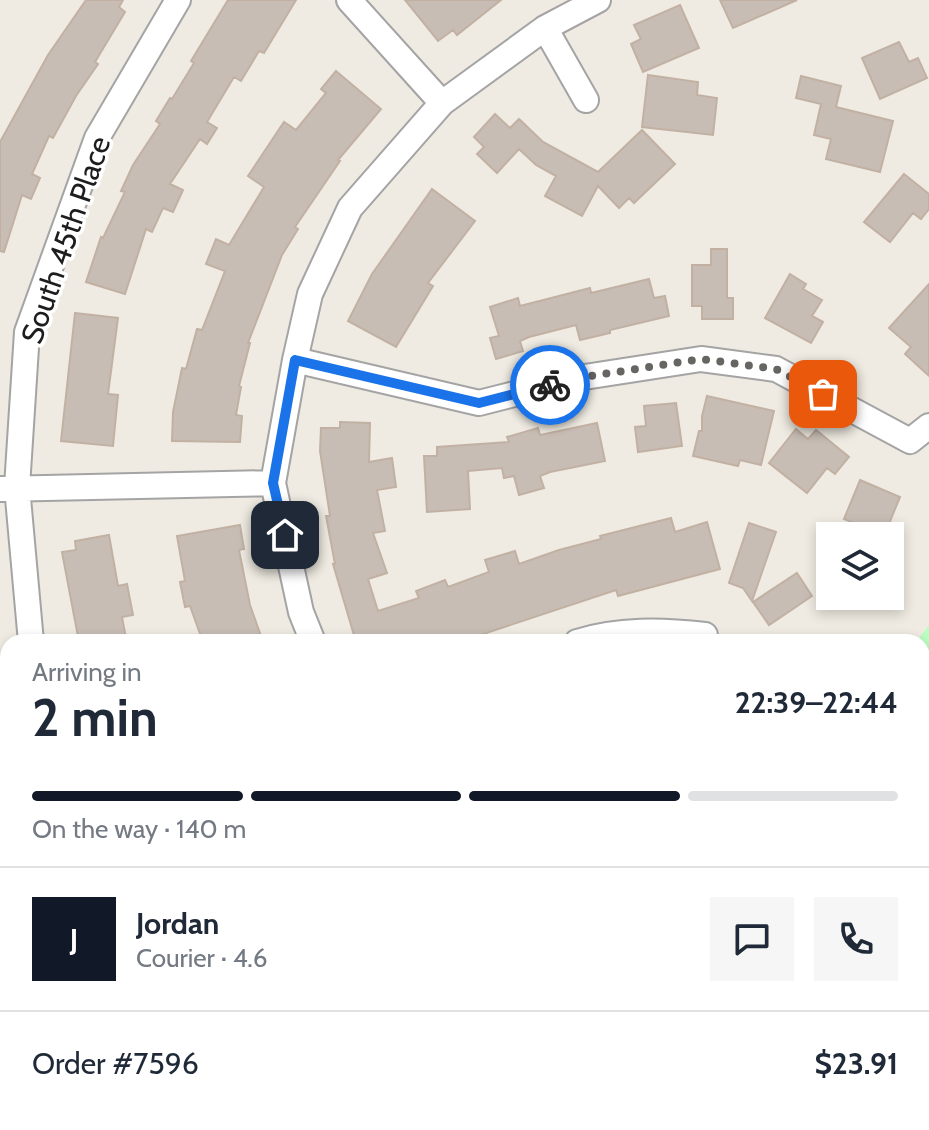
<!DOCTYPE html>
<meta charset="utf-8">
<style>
body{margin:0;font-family:Cabin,sans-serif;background:#f6f6f7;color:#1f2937;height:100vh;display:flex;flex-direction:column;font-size:30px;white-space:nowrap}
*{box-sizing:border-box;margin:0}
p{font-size:26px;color:#747a83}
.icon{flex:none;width:44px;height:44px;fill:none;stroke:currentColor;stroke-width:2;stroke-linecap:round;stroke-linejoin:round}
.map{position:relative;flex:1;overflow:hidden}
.drawer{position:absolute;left:0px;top:634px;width:930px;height:496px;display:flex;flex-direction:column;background:#fff;border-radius:24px 24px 0 0;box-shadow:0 4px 12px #0003}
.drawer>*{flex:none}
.controls{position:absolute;left:816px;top:522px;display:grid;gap:16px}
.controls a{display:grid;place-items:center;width:88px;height:88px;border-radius:0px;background:#fff;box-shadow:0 4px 12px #0003;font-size:40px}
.pin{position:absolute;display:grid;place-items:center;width:68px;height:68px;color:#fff;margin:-34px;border-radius:16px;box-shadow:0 4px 12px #0006}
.courier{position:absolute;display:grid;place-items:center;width:80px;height:80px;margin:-40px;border:6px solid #1a73e8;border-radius:50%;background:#fff;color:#222;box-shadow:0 2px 10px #0007}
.head em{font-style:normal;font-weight:700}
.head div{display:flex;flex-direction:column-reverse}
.head{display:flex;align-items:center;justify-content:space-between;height:136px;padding:0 32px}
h1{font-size:52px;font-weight:700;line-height:60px}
.bar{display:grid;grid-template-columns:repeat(4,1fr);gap:12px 8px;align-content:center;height:96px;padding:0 32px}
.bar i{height:10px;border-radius:6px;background:#e0e1e3}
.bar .selected{background:#111827}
.bar p{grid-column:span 4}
.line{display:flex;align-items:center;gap:20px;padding:0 32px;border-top:2px solid #e0e1e3}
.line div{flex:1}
.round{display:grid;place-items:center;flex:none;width:84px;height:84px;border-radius:0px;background:#f6f6f7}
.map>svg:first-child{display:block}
</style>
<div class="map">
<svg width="929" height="1130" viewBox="0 0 929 1130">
<rect width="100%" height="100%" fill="#efebe2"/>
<path fill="#bafec0" d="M929,625v505h-83l-3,-8h79v-480h-6z"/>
<path fill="#c7bdb5" stroke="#c2b1a3" stroke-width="2" d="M86,0h37l-4,7 6,5 -30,50 3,2 -22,32 -23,42 -4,-2 -17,38 8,4 -9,21 -9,-4 -18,57 -4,-1v-109l48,-87z
M228,0h68l-32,53 -5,-2 -18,30 -7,-4 -27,45 10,6 -10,16 -7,-5 -30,45 13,6 -10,22 -10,-4 -11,24 -6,-3 -21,65 -39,-12 15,-45 2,1 22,-46 -4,-1 12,-26 27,-41 -4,-3 14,-23 2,1 22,-36 -3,-2z
M405,0h96l-44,35 -4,-5 -15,11z
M720,0h77l-64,28z
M680,5l19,43 -56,24 -12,-28 10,-5 -7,-14z
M899,42l10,20 9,-4 9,20 -47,21 -18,-41z
M336,71l45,38 -43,51 2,1 -45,66 3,2 -16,26 -34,88h2l-11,43 2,1 -5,28 6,1 -2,26 -68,-1 1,-29 9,-44 4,1 11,-40 5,1 23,-59 -19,-7 10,-25 13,6 35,-58 -16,-11 36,-54 12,8 30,-37 -5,-4z
M648,75l50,7 -1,13 20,3 -4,37 -71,-8z
M801,76l40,10 -5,21 57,14 -13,51 -54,-13 5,-20 -17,-4 7,-31 -25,-6z
M495,114l15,14 9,-9 24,23 55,30 44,-42 33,34 -41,39 -5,-5 -10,10 -21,-22 -16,30 -37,-20 11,-20 -20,-11 -17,-16 -22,24 -20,-19 7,-7 -10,-10z
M904,174l25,20v15l-8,10 -8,-6 -23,29 -26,-20z
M432,189l43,32 -47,62 5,3 -37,61 -48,-26 24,-47z
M711,249h16v49h6v21h-31v-13h-10v-41h19z
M790,274l16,10 -3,5 19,11 -10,16 11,6 -12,21 -46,-25z
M649,279l5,19 11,-2 4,20 -59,14v3l-30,7 -4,-15 -47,12 -9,4 3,10 -27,8 -6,-21 9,-2 -9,-29 28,-9 2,8 70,-18 1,5z
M929,284v92l-24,-22 6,-7 -22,-19z
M75,313l43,5 -10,76 10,1 -5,51 -52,-5z
M707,396l67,15 -13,54 -21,-5 -2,6 -45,-10 6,-25h3v-15z
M676,403l6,43 -44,6 -3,-25 11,-1 -2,-20z
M340,422l30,1 -1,39 23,-4 4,29 -19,3 8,41 -12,2 14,40 -19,6 10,32 41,-13 -3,-7 29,-11 3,7 41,-15 -4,-12 30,-9 4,13 40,-14 42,-11 -1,-3 71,-18 4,14 32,-10 13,47 -102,27 -2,-6 -157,52h-103l-23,-78h2l-9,-48h4l-10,-65 1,-23h19z
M597,423l8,38 -55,11 -10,4 4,12 -25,7 -5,-19 -10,2 -2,-10 -34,3 2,38 -43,3 -3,-56h13v-9l72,-5 -2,-5 31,-9 2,7z
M796,429l12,10 8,-9 33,27 -14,17 -8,-6 -20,25 -38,-30z
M860,480l40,17 -16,39 -40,-17z
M749,523l27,9 -24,69 -9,-13 -14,-5z
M240,525l4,24 -5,1 11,55 13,37h-60l-13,-36 -5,1 -5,-25 5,-1 -8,-45z
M109,535l9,51 9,-2 6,31 -11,2 4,21 -20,4h-27l-17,-90 14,-2 -1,-9z
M797,573l15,23 -43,29 -16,-23z"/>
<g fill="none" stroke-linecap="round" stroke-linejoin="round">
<g stroke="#a4a4a4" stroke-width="28">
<path id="minor" d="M349,0l93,103
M545,28l41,72
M295,360l184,43 99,-25 123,-19 75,10 134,72 19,-15
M0,489l273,-6
M31,642l-14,-155 10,-155 70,-194 81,-138
M313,642l-12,-30 -28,-129 22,-123 15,-66 40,-86 92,-105 103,-75 53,-28
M577,642c41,-13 85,-12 128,-7
M0,732l8,-1
M709,1122l2,8
M134,1130l4,-8
M406,1130l2,-8"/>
</g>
<use href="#minor" stroke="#fff" stroke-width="24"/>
</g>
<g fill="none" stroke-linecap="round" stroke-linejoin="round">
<path stroke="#666562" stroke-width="8" stroke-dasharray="0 14.4" d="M550,385l28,-7 123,-19 75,10 47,25"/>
<path stroke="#1a73e8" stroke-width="10" d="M285,535l-12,-52 22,-123 184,43 71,-18"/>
</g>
<g text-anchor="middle" stroke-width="7" stroke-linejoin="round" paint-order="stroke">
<g font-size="30" fill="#1d1d1d" stroke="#fff">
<text transform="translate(66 240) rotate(-71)" y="10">South 45th Place</text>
</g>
</g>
</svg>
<div class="controls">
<a><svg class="icon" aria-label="layers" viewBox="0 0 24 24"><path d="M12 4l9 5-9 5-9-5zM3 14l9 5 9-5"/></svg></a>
</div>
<div class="pin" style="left:823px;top:394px;background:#ea580c"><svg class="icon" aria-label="bag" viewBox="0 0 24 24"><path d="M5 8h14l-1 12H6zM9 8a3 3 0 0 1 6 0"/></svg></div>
<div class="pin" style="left:285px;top:535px;background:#1f2937"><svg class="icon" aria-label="home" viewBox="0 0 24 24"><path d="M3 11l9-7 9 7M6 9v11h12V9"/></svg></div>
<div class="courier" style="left:550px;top:385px"><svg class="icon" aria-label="bike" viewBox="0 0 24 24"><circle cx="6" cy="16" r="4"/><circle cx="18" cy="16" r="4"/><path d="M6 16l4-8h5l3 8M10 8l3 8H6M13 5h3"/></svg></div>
<section class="drawer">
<div class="head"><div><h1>2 min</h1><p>Arriving in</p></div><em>22:39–22:44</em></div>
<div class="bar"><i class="selected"></i><i class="selected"></i><i class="selected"></i><i></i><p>On the way · 140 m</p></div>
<div class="line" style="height:144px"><b class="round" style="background:#111827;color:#fff">J</b><div><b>Jordan</b><p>Courier · 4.6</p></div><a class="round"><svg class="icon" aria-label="chat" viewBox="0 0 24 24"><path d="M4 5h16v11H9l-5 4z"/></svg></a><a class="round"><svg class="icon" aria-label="phone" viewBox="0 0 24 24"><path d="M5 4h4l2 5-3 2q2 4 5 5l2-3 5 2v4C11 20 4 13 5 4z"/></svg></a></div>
<div class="line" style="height:104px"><div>Order #7596</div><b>$23.91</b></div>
</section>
</div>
